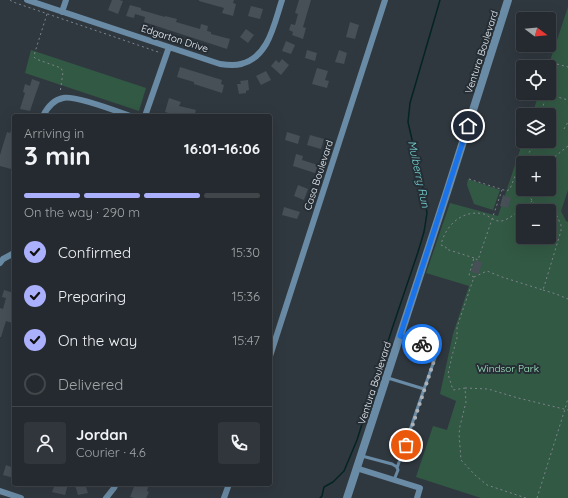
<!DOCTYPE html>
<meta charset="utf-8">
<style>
body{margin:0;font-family:Quicksand,sans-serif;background:#30363b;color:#f1f3f6;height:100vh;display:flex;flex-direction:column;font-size:15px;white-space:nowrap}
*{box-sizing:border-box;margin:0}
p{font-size:13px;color:#a3a7aa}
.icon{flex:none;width:22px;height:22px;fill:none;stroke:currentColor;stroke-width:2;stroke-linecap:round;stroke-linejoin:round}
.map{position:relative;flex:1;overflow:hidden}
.panel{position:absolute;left:12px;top:114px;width:260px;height:372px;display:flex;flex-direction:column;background:#242a2f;border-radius:4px;box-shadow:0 4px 16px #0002,0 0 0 1px #41464b}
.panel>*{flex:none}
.needle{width:26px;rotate:106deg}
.fabs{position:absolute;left:516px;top:12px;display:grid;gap:8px}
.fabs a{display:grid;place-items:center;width:40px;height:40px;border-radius:4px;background:#242a2f;box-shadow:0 4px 16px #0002,0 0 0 1px #41464b;font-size:20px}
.pin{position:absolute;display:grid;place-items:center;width:34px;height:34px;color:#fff;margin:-17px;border:2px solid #fff;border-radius:50%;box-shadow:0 1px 4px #0007}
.courier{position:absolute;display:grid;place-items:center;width:40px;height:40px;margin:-20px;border:3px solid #1a73e8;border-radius:50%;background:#fff;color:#222;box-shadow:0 1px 5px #0007}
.head em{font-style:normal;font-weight:800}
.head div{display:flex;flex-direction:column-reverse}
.head{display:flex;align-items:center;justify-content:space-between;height:68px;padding:0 12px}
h1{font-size:26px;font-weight:800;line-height:30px}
.bar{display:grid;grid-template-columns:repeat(4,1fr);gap:6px 4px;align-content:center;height:48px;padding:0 12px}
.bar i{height:5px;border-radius:3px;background:#41464b}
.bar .on{background:#aab0fb}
.bar p{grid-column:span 4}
.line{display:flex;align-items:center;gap:10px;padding:0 12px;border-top:1px solid #41464b}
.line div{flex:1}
.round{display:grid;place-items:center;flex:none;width:42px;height:42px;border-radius:4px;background:#30363b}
ol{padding:0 12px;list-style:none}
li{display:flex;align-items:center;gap:12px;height:44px}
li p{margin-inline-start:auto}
li .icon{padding:4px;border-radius:50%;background:#aab0fb;color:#111;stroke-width:4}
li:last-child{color:#a3a7aa}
li i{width:22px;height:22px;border:2px solid #41464b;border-radius:50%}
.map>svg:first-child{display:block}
</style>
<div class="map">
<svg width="568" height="498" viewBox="0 0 568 498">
<rect width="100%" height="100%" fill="#30383f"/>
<path fill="#325944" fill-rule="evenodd" d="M568,7v183l-7,21 5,10 2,1v276h-87l-65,-21 17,-51 14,4 9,-29 -16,-7 13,-60 16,-48 -43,-13 24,-70 48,13 25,-75h26v-26h-17l7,-22h10v-26h-1zM523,163h26v26h-26zM523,211h26v26h-26z
M31,50l115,38 -7,23 -114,-38z
M468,179l32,11 -7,20 -19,-6 -7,-19z"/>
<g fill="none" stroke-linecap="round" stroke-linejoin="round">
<path stroke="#042424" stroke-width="1.5" d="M320,498l2,-2 2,-9 9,-5 11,-11 13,-31 35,-111 26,-77 6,-20 3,-19 -6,-36 -8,-22 3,-4 -3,-7 -5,-22 2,-19 30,-103"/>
</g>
<path fill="#474f57" d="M112,0h7l4,1 -5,13 -10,-4z
M199,0h35l-1,3 3,1 -3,12 -11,-3 2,-5 -25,-7z
M299,0h12l-8,27 3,1 -3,11 -11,-4 1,-3 -4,-2 2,-6 4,1 3,-11 -3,-1z
M130,5l11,3v2l24,7v-1l12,3 -1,3 24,7 1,-5 7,2 -1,5 4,1v2l19,5 -3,10 -83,-27 1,-5 -10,-3 -1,4 -8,-2z
M251,6l12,3 -3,10 -12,-3z
M350,22l9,3 -4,14 -9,-2z
M246,29l8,6 -6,8 -8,-6z
M286,41l9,4 -4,9 -9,-3z
M307,50l10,3 -2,8 -10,-3z
M339,50l8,3 -3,11 -9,-2z
M282,59l7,6 -8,10 -10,-9 5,-6 3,3z
M180,67l42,13 -1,4 3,1 -2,8 -28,-9v-2l-17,-5z
M317,68l11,3 -3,9 4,1 -2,7 -15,-4z
M266,71l5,9 -10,5 -5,-9z
M32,79l8,3 -5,14 -5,15 -10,-2 5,-16 -2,-1 2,-8 5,2z
M248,80l1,10 -3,1v2l-7,1 -2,-10h4l-1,-3z
M169,98l12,4 -2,4 17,4 -2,6h-8l-9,-3 -1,2 -11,-3z
M13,125h1v33l-3,11 -11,-3v-11l7,-23 3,1z
M287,132l13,4 -2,8 -13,-4z
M310,135l14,4 -3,10 -14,-4z
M296,154l7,2 -1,4 16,5 -3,8 -22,-7z
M298,185l10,4 -4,11 -10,-4z
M503,195l8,3 -3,10 -8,-2z
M284,207l16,5 -3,7 -15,-4z
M475,260l7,2 -3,12 -8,-2z
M4,290l10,3v8l-3,10 3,1v4l-2,7 -6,-2 -5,16h-1v-29l3,1 3,-11 -4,-1z
M6,465l8,3v10l-11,-3z
M55,484h13l-3,11 -13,-3z
M80,484h5l3,9 -10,2 -3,-10z
M135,484h14l-2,7 2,1 -3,6h-12l-4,-1z"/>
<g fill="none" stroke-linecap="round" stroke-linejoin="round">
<path stroke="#7e848b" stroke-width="1" stroke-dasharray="2 3" stroke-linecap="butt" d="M10,0l3,2 148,51
M47,14l-12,38 -1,5 2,2 25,9 2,4 -3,21
M557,64l11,3
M540,115l7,-21 21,6
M564,129l4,-7
M547,163l21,-17
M469,179l38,12 3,-2 7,-18 9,-12 5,-10 4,-1
M528,189c1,11 9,20 20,22
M474,258l-28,-9v-2l-5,-2c4,-19 21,-36 43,-31 5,2 11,8 17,7 7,0 25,-16 31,-20
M474,277l-5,-2 5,-17 4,2 24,-70
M543,290l13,4 12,5
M465,388l23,1 30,9 50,12
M526,498l-39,-13 -12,-10 -14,-15 -2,-26 1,-8 6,-24 -1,-14 -12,2 -5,-16 4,-18 5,-18v-11l17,-50 13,-6 15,6 41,13 18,-59v-6l-5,-11 -7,-3
M537,498l28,-89 3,-11"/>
<path stroke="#6a8ba5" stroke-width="3" d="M400,336l32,12c3,3 3,5 3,10l-11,31
M388,378l36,11 -27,79
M362,456l30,8 5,3 1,3 -4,10"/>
<path stroke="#6a8ba5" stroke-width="6" d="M27,0l193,64c7,1 14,2 21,0 28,-7 33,-40 41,-64
M62,12l4,-12
M43,116c4,-8 10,-16 20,-18 12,-3 53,13 67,18
M145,116l24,-69
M0,263l3,-4 11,-6
M270,356l115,-356
M356,468l64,20 -3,10
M0,491l21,7
M106,498l8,-10 2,-4
M224,498l5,-14"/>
<path stroke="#6a8ba5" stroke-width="8" d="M347,498l100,-306 61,-192"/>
</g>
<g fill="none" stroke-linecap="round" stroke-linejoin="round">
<path stroke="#acb2b7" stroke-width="4" stroke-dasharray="0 7.2" d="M406,445l29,-87 -1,-8 -2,-2 -10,-4"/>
<path stroke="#1a73e8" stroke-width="5" d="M422,344l-22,-8 68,-210"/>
</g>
<g text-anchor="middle" stroke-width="4" stroke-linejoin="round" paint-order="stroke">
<g font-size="10" fill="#eef3f8" stroke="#262e35">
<text transform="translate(175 38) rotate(18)" y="4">Edgarton Drive</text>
<text transform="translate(481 52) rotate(-72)" y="4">Ventura Boulevard</text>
<text transform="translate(318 175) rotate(-72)" y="4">Casa Boulevard</text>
<text transform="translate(374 383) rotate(-72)" y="4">Ventura Boulevard</text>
</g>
<g font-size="10" fill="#a2e9c1" stroke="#262e35">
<text x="508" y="372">Windsor Park</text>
</g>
<g font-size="11" font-style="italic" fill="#77d6d6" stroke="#262e35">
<text transform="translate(419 174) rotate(78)" y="4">Mulberry Run</text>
</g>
</g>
</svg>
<div class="fabs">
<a><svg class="needle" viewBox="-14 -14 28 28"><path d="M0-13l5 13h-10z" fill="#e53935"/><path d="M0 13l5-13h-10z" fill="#a3a7aa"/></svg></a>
<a><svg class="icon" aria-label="locate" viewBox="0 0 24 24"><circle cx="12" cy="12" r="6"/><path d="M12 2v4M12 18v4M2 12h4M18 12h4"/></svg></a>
<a><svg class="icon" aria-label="layers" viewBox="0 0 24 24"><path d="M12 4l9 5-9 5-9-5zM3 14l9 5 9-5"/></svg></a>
<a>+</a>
<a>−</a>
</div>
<div class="pin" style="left:406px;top:445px;background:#ea580c"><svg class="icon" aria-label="bag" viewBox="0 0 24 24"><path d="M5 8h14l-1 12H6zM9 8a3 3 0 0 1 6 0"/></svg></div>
<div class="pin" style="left:468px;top:126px;background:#1f2937"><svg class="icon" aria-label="home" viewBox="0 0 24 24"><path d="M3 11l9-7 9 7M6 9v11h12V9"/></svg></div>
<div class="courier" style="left:422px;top:344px"><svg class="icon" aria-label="bike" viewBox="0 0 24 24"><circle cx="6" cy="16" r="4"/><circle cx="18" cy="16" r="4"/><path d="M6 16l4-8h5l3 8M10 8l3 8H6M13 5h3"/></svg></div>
<section class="panel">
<div class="head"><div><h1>3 min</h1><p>Arriving in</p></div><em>16:01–16:06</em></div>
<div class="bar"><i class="on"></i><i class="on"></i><i class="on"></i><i></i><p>On the way · 290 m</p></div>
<ol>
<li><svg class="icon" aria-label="check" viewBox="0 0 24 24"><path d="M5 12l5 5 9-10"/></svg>Confirmed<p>15:30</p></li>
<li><svg class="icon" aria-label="check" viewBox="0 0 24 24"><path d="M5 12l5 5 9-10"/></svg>Preparing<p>15:36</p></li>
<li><svg class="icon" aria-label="check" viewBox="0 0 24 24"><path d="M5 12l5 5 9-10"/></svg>On the way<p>15:47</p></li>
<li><i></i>Delivered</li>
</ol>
<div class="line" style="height:72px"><a class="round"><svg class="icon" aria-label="person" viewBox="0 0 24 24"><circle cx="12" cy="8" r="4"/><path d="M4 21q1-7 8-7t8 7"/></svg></a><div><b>Jordan</b><p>Courier · 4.6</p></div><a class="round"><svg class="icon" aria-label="phone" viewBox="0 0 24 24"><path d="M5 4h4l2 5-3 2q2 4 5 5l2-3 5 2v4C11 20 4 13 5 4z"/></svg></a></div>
</section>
</div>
